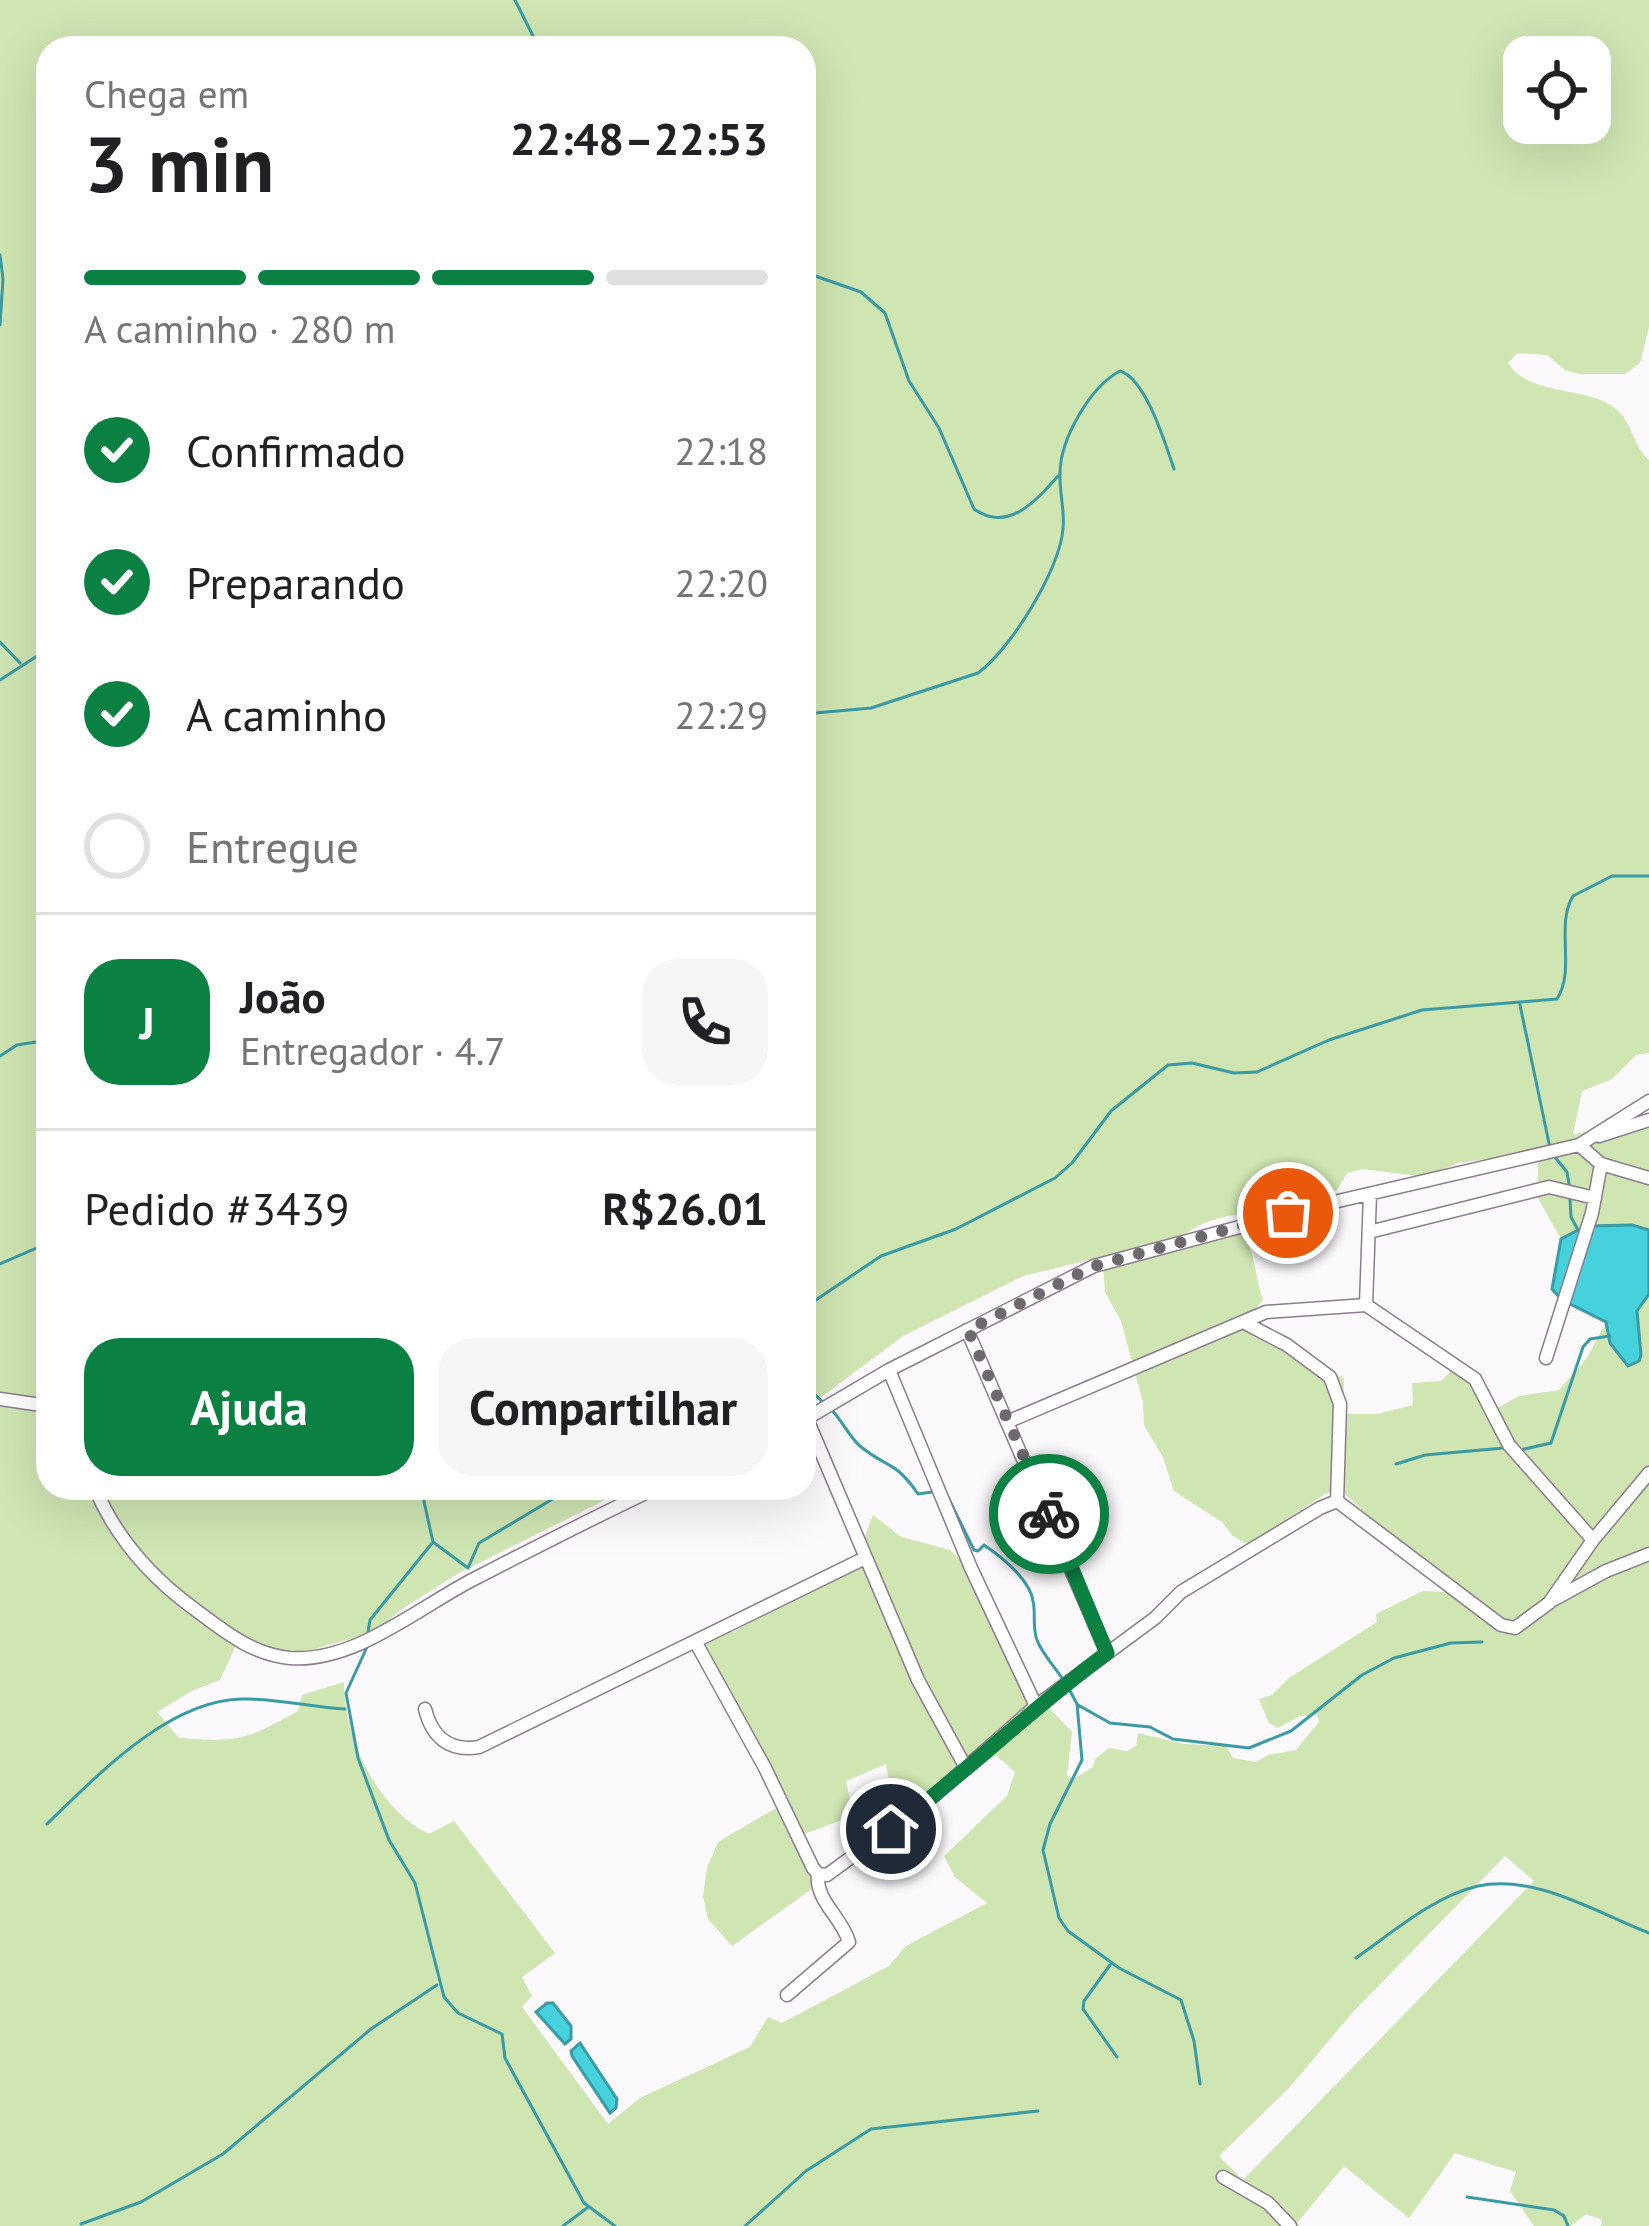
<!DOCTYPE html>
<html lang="pt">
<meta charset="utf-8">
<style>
body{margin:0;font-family:"PT Sans",sans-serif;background:#f6f6f6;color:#202124;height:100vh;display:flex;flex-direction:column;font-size:45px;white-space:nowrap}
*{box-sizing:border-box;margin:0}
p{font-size:39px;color:#757577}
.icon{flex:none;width:66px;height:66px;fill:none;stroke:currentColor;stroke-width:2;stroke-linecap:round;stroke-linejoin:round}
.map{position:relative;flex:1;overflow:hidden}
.details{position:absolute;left:36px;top:36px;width:780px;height:1464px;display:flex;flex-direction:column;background:#fff;border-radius:36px;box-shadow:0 12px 48px #0002}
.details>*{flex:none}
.buttons{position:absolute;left:1503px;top:36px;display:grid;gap:24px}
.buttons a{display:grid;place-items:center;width:108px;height:108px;border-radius:24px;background:#fff;box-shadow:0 12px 48px #0002;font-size:60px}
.pin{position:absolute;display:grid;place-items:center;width:102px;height:102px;color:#fff;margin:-51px;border:6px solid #fff;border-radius:50%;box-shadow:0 3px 12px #0007}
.courier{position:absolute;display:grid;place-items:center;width:120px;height:120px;margin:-60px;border:9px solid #0b8043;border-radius:50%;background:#fff;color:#222;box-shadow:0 3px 15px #0007}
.head em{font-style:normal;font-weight:800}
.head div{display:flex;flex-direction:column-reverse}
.head{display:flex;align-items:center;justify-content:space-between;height:204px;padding:0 48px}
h1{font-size:78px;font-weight:800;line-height:90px}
.bar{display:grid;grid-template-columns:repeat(4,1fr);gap:18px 12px;align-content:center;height:144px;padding:0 48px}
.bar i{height:15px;border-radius:9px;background:#e0e0e0}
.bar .selected{background:#0b8043}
.bar p{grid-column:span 4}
.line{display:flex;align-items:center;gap:30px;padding:0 48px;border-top:3px solid #e0e0e0}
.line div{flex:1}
.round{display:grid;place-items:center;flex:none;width:126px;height:126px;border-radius:36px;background:#f6f6f6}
ol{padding:0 48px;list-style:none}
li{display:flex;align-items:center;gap:36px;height:132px}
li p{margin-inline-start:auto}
li .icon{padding:12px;border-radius:50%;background:#0b8043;color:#fff;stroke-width:4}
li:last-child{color:#757577}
li i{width:66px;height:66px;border:6px solid #e0e0e0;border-radius:50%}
.primary-button{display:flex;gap:24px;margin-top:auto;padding:24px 48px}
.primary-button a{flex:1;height:138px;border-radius:36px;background:#0b8043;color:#fff;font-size:48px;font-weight:800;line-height:138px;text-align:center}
.primary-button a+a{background:#f6f6f6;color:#202124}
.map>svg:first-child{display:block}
</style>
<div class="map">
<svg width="1649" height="2226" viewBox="0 0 1649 2226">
<rect width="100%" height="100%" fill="#fcf9fd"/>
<path fill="#cfe5b2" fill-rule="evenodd" d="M0,0h1649v327l-9,36 -15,11h-46l-14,-4 -18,-15 -30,-2 -9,10c21,33 74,23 104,43 21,14 19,38 37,54v593l-13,2 -24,24 -30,12 -9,43 76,-11v107c-26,-8 -65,-7 -88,9l-23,-41v-46l-80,11 -32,14 -63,-8 -16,4 -10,17c-17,6 -37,16 -55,19 -40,7 -68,2 -102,29l-157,38 -120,60 -99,74v-1362h-756v1440h581l-172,86 -55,35 -27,23 -71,20 -67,-9 -17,37 -28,11 -35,21 22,26c63,4 64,3 119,-27l4,-16 42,-13c-1,55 34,128 85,152l25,-13 101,132 -33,24 10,19 -10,11 86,117 32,-26 110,-51 18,-30 14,6 107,-57 17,-20 81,-43 -32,-26 -11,-21 63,-60 8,-24 -19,-17 -99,72 -11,-63 -40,17 6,28 -7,10 -47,17 19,49 -85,61 -24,-27 -5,-22 4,-29 11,-26 65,-38 -84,-171 21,-6 13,5 123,-71 17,-46 28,22 49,13 15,14 50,108 57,60 -5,43 5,5 21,-13 2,-8 14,-11 18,3 9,-5 2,-13 46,11 42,2 7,12 23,4 12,-7 28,-5 23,-28 -2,-8 -17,2 -22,12 -9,-5 -10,-24 13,-4 17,-17 88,-56 -1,-8 47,-23 21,1 -14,-19 -86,-80 -9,-3 -10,4 -77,51 -16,-10 -10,-13 -48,-31 -11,-34 -19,-32 -1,-23 -22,-81 -16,-29 -2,-25 140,-35c14,27 11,42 20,68l-15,18 96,61 -1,35h35l35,-9 -1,-22 29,-2 18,-18 19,18 8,33 33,-18 40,-6 28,-32 19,-36 2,16 7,11 34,-55v932h-48l1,-6 -16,-6 -15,12h-37l-24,-35 6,-19 -61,-19 -46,65 -65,-52 -47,57 3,3h-1300zM1524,57h66v66h-66zM1505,1856l29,25 -291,299 -24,-24 70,-68 63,-75z"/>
<path fill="#45d2dd" stroke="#3a9ba5" stroke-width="3" d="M1632,1225l17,5v64l-12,17 4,44 -2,6 -11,5 -18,-23 -4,-21 -40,-20 23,-76z
M1586,1226l-24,74 -10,-11 9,-50z
M547,2003h6l18,23v13l-6,5 -29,-32z
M580,2043l37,56 -1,9 -6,5 -38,-57 -1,-5z"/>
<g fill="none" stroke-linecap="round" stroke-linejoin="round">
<path stroke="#3a9ba5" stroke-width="3" d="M515,0l24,48
M0,255l3,24 -3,46
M804,272l57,20 24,21 24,68 30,47 35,81c34,24 62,-8 84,-33
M0,642l20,21
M0,680l48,-31
M804,714l67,-6 107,-35c33,-24 82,-104 85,-144 2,-19 -4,-38 -3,-57 1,-34 30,-85 60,-101 26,8 45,72 54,98
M1520,1005l30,143
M0,1056l17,-11 31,-5
M1554,1156l13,16 3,18
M1570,1200l1,17 7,13
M0,1264l48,-21
M804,1308l77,-52 75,-27 99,-51 17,-15 39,-52 57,-46 24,-2 42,10 23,-1 72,-32 93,-30 135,-11c19,-30 -2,-73 16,-103l39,-20h37
M804,1385l19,17
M830,1408c12,12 19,29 30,38 26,22 35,14 58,48l14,-2
M1520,1450l31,-7 32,-96 7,-8 20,-3
M1396,1464l29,-9 79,-7
M421,1488l12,54 35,26 11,-25 92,-55
M945,1491l29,59 4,1 6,-6c18,12 46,35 49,56 3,13 -1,26 4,39 5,14 19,28 27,41
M368,1632l2,-12 63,-78
M367,1647l-21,46 12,65 31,82 26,43 29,114 14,16 44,21 3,24 79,145 31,23
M1069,1689l8,15 5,56 -32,64 -7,26 16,68 9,13 51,37 62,32 13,41 6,43
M1078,1705l32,18 40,4 23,12 76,9 42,-17 71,-56 32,-17 57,-15 31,-1
M47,1824c50,-48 121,-124 195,-125 34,-1 69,8 103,10
M1356,1958c36,-25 78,-62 122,-72 58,-12 119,27 171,47
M1110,1965l-26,36 -1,8 34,48
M1467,2197l87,13 10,6 4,10
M81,2224l60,-22 82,-48 148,-125 66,-44
M563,2226l24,-18
M745,2226l61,-55 65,-42 167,-18"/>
<g stroke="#8c7b8e" stroke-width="15">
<path id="minor" d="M1599,1136l50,-16
M1579,1145l22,19 48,14
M1369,1232l180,-45 46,11
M1366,1305l109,74 34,66 84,95
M1243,1322l44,23 43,32 10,27 -3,97
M967,1330l140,323
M1546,1358l46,-145 9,-49
M889,1370l82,198 65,138
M0,1399l48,7
M807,1419l111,261 48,88
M804,1420l85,-50 205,-104 227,-61 258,-60 70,-44
M1007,1422l259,-110 100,-7 4,-111
M95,1488c20,48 56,89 98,120 30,22 57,46 97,50 65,5 129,-51 184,-79 60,-31 121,-62 182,-91
M1553,1600l53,-29 43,-17
M695,1641l70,127 48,100 5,6 9,1 102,-75 107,-94 119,-88 26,-26 139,-84 17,-7 164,124 14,3 34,-25 44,-63 56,-67
M425,1709c7,28 24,43 54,38l384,-188
M787,1995l62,-53c-7,-25 -34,-41 -31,-68
M1223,2177l45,26 22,23"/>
</g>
<use href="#minor" stroke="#fff" stroke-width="12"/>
</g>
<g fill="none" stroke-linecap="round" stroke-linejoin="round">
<path stroke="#6e686f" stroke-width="12" stroke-dasharray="0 21.6" d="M1049,1514l-81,-184 126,-64 194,-53"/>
<path stroke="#0b8043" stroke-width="15" d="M891,1829c75,-56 141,-121 216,-176l-58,-139"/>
</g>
</svg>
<div class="buttons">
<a><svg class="icon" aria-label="locate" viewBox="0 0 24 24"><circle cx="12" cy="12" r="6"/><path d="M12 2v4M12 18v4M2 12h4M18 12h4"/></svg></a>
</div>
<div class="pin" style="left:1288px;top:1213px;background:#ea580c"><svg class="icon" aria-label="bag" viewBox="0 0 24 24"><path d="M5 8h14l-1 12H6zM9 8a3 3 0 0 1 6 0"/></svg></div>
<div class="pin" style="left:891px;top:1829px;background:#1f2937"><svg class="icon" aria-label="home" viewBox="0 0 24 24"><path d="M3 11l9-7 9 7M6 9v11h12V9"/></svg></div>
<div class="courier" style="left:1049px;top:1514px"><svg class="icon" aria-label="bike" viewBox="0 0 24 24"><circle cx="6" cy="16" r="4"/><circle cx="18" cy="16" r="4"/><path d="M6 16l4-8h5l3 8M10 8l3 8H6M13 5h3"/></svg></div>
<section class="details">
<div class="head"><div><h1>3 min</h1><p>Chega em</p></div><em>22:48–22:53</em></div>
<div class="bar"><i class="selected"></i><i class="selected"></i><i class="selected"></i><i></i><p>A caminho · 280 m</p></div>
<ol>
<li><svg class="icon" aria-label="check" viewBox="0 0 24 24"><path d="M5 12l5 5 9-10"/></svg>Confirmado<p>22:18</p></li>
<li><svg class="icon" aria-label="check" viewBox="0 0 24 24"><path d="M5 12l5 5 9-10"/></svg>Preparando<p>22:20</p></li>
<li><svg class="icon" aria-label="check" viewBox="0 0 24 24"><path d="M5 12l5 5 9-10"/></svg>A caminho<p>22:29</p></li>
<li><i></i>Entregue</li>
</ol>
<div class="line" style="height:216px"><b class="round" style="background:#0b8043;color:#fff">J</b><div><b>João</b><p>Entregador · 4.7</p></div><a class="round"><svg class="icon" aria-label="phone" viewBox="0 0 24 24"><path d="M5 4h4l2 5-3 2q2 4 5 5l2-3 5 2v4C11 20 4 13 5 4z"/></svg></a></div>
<div class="line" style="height:156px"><div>Pedido #3439</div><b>R$26.01</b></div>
<div class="primary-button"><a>Ajuda</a><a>Compartilhar</a></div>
</section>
</div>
